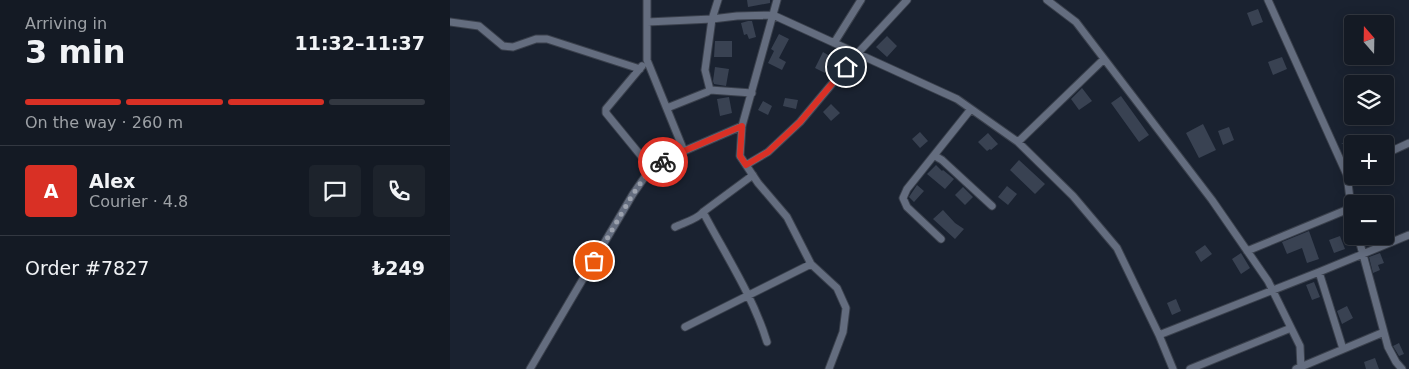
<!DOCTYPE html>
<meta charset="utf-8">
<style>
body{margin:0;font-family:"DejaVu Sans",sans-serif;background:#1d232c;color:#f1f3f6;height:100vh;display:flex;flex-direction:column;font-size:19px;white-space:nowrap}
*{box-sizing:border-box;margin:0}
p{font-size:16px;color:#9da1a6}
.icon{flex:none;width:28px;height:28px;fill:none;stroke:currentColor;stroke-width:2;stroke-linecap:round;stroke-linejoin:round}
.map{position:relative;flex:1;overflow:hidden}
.details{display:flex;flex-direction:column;background:#141a24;width:450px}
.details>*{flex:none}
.needle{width:32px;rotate:340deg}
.buttons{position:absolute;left:894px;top:15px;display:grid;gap:10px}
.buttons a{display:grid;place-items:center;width:50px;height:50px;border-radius:5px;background:#141a24;box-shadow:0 2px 12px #0003,0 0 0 1px #333841;font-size:25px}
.pin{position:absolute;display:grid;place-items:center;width:42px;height:42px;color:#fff;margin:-21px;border:2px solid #fff;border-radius:50%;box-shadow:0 1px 5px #0007}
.courier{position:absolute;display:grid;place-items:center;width:50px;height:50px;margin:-25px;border:4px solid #d93025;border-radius:50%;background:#fff;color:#222;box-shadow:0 1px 6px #0007}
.summary em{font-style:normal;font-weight:700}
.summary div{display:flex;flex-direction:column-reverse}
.summary{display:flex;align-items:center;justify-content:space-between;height:85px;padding:0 25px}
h1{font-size:32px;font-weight:700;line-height:38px}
.bar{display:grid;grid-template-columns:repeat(4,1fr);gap:8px 5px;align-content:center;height:60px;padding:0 25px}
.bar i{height:6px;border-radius:4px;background:#333841}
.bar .selected{background:#d93025}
.bar p{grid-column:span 4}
.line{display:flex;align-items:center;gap:12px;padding:0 25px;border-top:1px solid #333841}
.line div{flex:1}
.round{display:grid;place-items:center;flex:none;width:52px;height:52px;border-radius:5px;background:#1d232c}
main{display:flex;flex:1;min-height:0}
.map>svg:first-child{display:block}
</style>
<main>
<section class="details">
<div class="summary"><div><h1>3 min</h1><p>Arriving in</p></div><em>11:32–11:37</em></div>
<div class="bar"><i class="selected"></i><i class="selected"></i><i class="selected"></i><i></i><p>On the way · 260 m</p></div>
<div class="line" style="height:90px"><b class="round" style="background:#d93025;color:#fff">A</b><div><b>Alex</b><p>Courier · 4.8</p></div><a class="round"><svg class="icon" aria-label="chat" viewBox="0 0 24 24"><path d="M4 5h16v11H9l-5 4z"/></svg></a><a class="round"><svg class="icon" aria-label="phone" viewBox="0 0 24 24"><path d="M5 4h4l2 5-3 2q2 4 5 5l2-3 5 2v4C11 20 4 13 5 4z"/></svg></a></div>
<div class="line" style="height:65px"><div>Order #7827</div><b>₺249</b></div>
</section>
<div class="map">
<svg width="959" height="369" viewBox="0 0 959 369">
<rect width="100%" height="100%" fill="#1a2230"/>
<path fill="#394252" d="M297,0h23v3l-22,4z
M808,9l5,13 -11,4 -5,-13z
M298,21h4l4,16 -7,2 -2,-5 -3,1 -3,-12z
M329,34l10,5 -10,19 7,4 -4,8 -14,-7 6,-12 -3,-2z
M437,36l10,10 -10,11 -11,-10z
M265,41h17v16h-18z
M373,52l10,6 -8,15 -10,-5z
M832,57l5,12 -14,6 -5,-13z
M265,67l14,2 -3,17 -12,-2 -1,-3z
M632,88l10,13 -13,9 -8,-11z
M671,96l28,39 -10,7 -28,-39z
M279,97l3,16 -12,3 -3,-17z
M335,98l13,2 -2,9 -13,-3z
M313,101l9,5 -4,9 -10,-5z
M381,104l9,9 -9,8 -8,-9z
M753,124l13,26 -17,8 -13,-25z
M779,127l5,13 -11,5 -5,-14z
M470,132l8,9 -8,7 -8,-9z
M538,133l10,11 -7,6 -1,-1 -3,2 -9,-9z
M906,137l3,7h-7v19l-7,-19h-4z
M569,160l26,24 -10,10 -25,-24z
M486,165l6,6 1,-1 11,9 -9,10 -18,-15z
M467,185l7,6 -10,11 -5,-5z
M557,186l10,8 -9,11 -10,-8z
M513,187l10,10 -8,8 -10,-10z
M493,210l12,13 9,6 -9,10 -22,-20z
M859,231l10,28 -12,4 -5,-15 -15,6 -5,-12z
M890,236l5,13 -11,4 -5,-13z
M755,245l7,9 -11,8 -6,-10z
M791,253l9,15 -9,6 -9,-15z
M930,253l4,10 -6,2 2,5 -7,3 -4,-16z
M864,282l6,15 -8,3 -6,-15z
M726,299l5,12 -9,4 -5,-12z
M897,306l6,12 -11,6 -5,-13z
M949,343l5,11 -5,2 -6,-10z
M925,358l4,11h-13l-2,-7z"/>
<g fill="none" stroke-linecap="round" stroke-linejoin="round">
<g stroke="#3a404c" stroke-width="9">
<path id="street" d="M197,0v60l37,91
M327,0l-35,126 -2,30 18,27 29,34 24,47 26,24 9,20 -3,24 -14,37
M597,0l29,22 136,178 56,81 32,65 1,23
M818,0l79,175 5,40
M0,22l29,4 24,20 10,1 23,-8h11l93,30
M197,22l65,-3 25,-3 36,-1 184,84 61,43 55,54 44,52 42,87 14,34
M384,43l27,-43
M192,66l-36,43v4l45,55
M260,90l-5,-20 7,-51 6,-19
M217,108l40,-16 3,-2 42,3
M568,142l86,-83
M935,154l24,-11
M485,156l7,4 50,46
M296,165l22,-13 32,-30 57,-68 50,-54
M303,175l-50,37c22,42 50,84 64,130
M225,227c8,-4 23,-8 28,-15
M908,236l30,111 8,15 6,7
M491,239l-34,-32 -4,-9 4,-9 64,-80
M797,251l104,-43
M869,272l24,77
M235,327l126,-63
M709,335l160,-63 90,-37
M80,369l103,-175 18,-26 33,-17 58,-25
M740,369l101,-41
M846,369l88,-37"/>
</g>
<use href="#street" stroke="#646d7f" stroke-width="7"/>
</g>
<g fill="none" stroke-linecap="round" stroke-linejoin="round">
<path stroke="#9ba1ad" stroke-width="5" stroke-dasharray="0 9" d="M144,261l39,-67 18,-26 12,-6"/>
<path stroke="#d93025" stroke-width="6" d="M213,162l21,-11 58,-25 -2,30 6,9 22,-13 32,-30 46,-55"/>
</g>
</svg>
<div class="buttons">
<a><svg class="needle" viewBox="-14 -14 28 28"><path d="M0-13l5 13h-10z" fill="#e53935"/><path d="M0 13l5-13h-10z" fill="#9da1a6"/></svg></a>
<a><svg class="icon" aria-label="layers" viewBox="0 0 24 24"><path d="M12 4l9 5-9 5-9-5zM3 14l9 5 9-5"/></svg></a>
<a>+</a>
<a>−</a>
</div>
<div class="pin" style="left:144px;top:261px;background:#ea580c"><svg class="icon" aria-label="bag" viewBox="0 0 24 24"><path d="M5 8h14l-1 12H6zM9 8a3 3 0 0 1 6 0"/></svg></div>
<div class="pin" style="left:396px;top:67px;background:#1f2937"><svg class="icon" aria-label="home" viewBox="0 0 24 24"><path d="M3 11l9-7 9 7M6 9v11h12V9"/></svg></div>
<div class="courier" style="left:213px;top:162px"><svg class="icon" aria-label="bike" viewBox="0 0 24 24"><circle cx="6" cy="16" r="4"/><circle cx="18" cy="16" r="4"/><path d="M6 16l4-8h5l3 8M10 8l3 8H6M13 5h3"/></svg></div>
</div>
</main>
